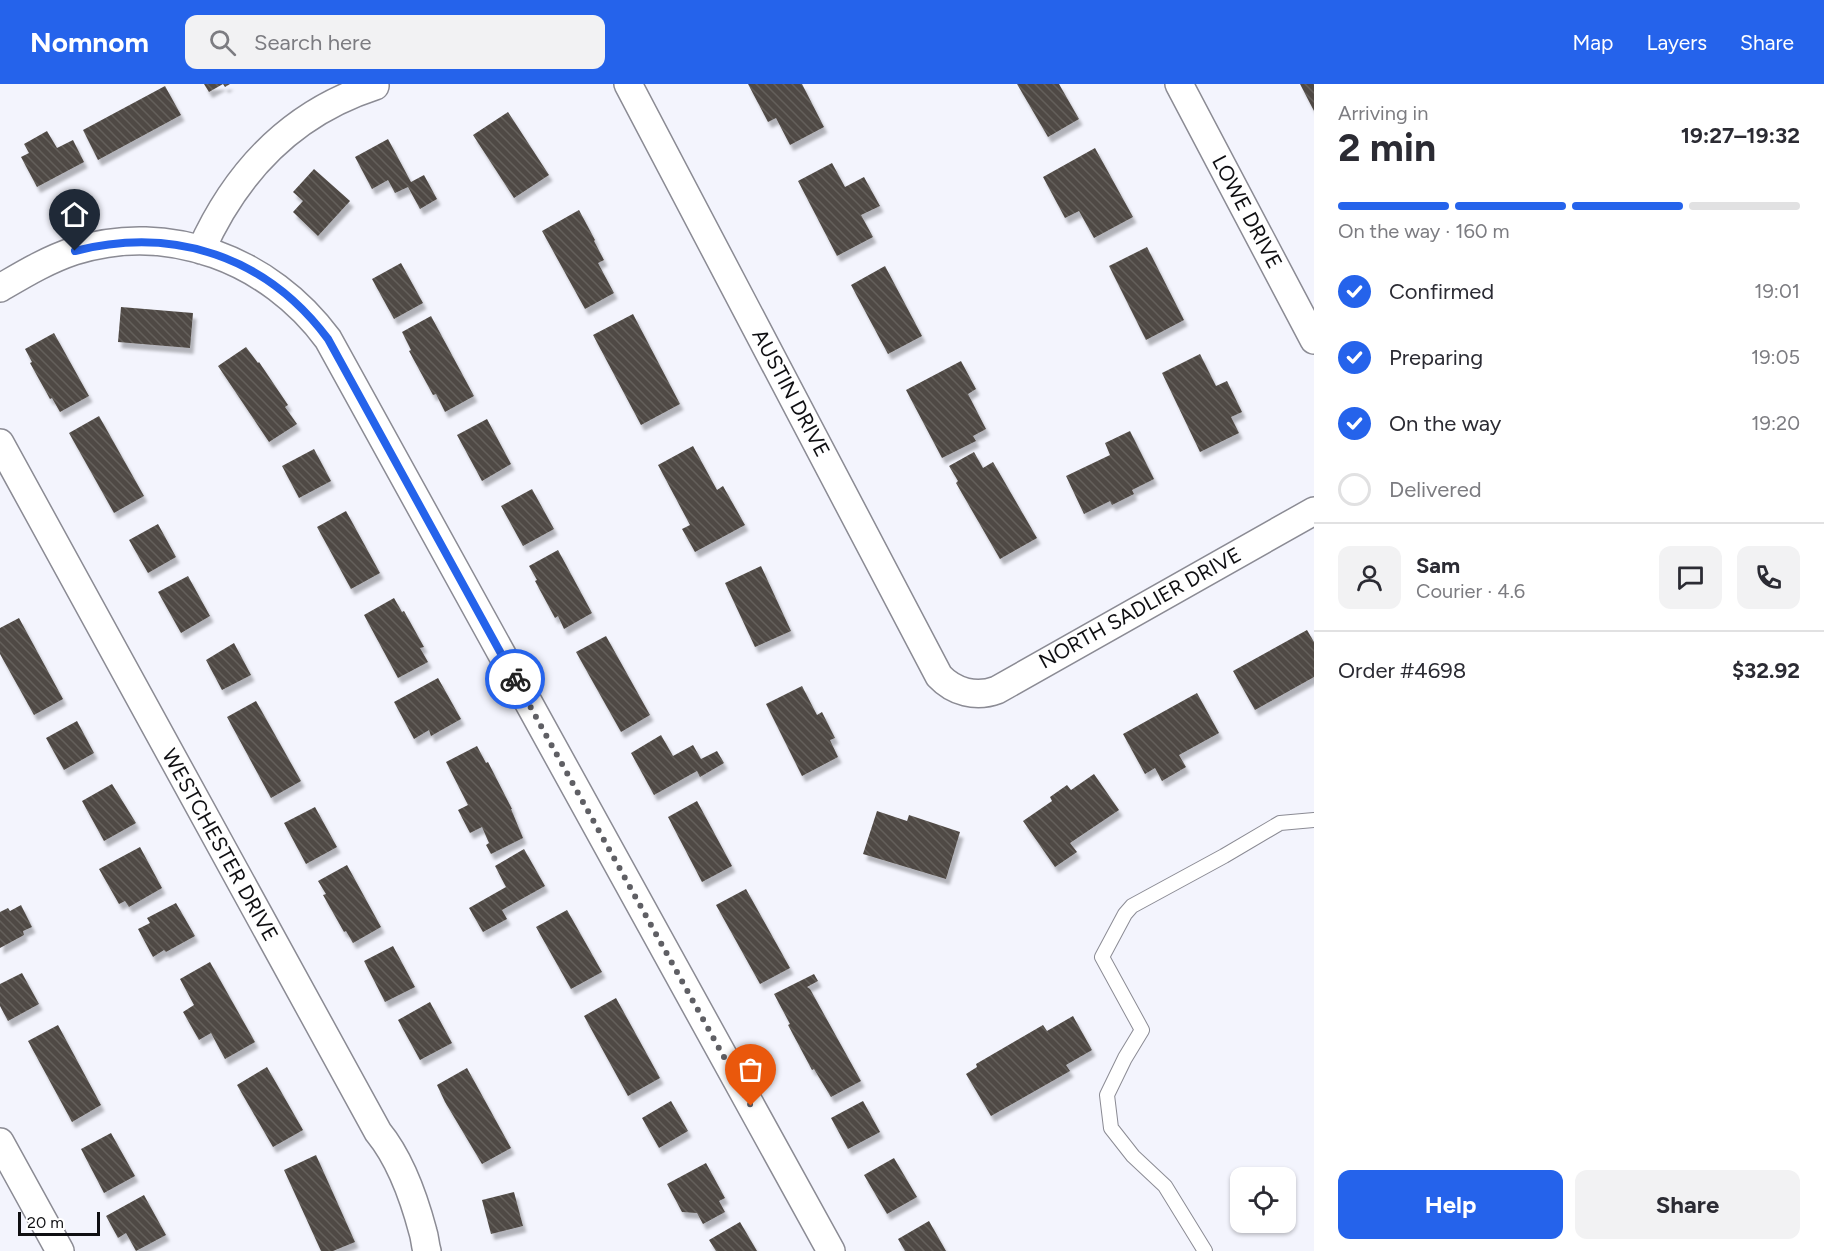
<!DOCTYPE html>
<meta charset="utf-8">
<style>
body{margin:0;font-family:Figtree,sans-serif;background:#f2f2f3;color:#2b2b33;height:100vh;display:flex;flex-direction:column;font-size:22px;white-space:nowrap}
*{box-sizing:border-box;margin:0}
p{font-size:20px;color:#7c7c81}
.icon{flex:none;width:33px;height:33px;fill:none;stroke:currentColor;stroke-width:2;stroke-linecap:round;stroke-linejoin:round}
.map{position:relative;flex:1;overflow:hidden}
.sheet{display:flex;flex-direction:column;background:#fff;width:510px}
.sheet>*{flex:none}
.fabs{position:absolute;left:1230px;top:1083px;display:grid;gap:12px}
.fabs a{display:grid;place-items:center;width:66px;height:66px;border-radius:12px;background:#fff;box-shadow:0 2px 4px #0004;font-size:30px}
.scale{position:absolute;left:18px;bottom:15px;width:82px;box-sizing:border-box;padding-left:6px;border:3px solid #0f0f12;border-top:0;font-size:16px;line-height:21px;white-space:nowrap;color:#0f0f12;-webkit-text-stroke:4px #fff;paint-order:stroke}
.pin{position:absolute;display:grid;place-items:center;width:51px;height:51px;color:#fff;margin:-62px -26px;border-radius:50% 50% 50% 0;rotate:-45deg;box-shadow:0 0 6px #0007}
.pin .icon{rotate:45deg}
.courier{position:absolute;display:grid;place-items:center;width:60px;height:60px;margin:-30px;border:4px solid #2563eb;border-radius:50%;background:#fff;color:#222;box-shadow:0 2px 8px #0007}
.head em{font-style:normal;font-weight:700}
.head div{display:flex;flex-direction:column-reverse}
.head{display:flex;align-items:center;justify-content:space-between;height:102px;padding:0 24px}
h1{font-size:39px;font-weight:700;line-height:45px}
.bar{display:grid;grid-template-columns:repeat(4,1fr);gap:9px 6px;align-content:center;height:72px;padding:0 24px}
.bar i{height:8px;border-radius:4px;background:#e1e1e2}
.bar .current{background:#2563eb}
.bar p{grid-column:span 4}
.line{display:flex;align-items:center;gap:15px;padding:0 24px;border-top:2px solid #e1e1e2}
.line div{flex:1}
.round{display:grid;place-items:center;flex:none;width:63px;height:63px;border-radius:12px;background:#f2f2f3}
ol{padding:0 24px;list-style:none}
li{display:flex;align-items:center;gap:18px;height:66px}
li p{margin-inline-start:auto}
li .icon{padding:6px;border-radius:50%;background:#2563eb;color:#fff;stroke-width:4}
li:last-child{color:#7c7c81}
li i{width:33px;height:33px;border:3px solid #e1e1e2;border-radius:50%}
.primary-button{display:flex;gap:12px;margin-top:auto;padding:12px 24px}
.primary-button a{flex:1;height:69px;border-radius:12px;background:#2563eb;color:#fff;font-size:24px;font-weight:700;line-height:69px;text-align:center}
.primary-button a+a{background:#f2f2f3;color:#2b2b33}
header{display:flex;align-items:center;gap:36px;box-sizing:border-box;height:84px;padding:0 30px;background:#2563eb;color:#fff}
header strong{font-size:28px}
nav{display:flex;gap:33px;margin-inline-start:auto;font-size:21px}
.search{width:420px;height:54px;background:#f2f2f3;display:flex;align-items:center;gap:15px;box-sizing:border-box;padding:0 21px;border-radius:12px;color:#7c7c81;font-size:22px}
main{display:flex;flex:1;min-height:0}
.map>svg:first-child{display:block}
</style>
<header>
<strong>Nomnom</strong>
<div class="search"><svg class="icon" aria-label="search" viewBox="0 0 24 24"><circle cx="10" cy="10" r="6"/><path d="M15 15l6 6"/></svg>Search here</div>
<nav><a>Map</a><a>Layers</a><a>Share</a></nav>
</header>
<main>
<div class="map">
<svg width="1314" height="1167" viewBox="0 0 1314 1167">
<defs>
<pattern id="building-back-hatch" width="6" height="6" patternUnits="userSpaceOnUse" patternTransform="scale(1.5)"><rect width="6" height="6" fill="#4f4944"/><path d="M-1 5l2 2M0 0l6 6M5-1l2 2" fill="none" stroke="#645f5b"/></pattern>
<filter id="shadow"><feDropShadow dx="3.5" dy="6" stdDeviation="1.5" flood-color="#0004"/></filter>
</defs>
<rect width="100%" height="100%" fill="#f3f4fd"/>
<path fill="url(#building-back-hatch)" filter="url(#shadow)" d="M204,0h26l-5,3 -2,-3 -14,8z
M748,0h54l22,43 -34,18 -14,-27 -8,4z
M1017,0h42l20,35 -31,18z
M1300,0h14v27z
M165,2l16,29 -83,45 -15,-30z
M508,28l41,63 -35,23 -41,-63z
M47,47l10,17 16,-8 11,22 -47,25 -16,-30 8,-4 -5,-9z
M388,55l23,43 13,-7 13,24 -17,10 -12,-22 -13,6 -7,-13 -16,9 -17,-32z
M1095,64l38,69 -39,21 -15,-27 -14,7 -22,-41z
M832,79l13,24 19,-10 16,29 -19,9 12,22 -36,19 -39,-75z
M314,85l36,32 -32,35 -25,-24 10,-11 -10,-9z
M579,126l16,30 -1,1 10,19 -6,3 16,30 -29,16 -43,-78z
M1147,163l37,73 -38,20 -37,-74z
M401,179l22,40 -29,16 -22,-40z
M885,182l37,70 -34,18 -37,-69z
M121,223l72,6 -3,35 -72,-6z
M633,230l47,90 -39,21 -48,-90z
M431,232l43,80 -29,16 -9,-18 -3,1 -24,-44 2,-1 -9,-18z
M54,249l35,63 -29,16 -8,-14 -2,1 -20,-36 2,-1 -7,-13z
M246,263l12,16 1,-1 29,43 -3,2 12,17 -28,18 -51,-76z
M1200,270l16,32 11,-5 15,31 -11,5 8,16 -39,19 -38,-79z
M961,277l15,28 -8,5 18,35 -13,7 3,5 -34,17 -36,-68z
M99,332l45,80 -30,17 -45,-80z
M487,335l24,45 -29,17 -25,-46z
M1130,347l24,48 -22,11 2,4 -22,11 -2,-4 -26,13 -18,-38 44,-21 -5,-12z
M693,362l24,44 6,-4 22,39 -50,27 -13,-23 8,-4 -32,-60z
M314,365l17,32 -32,17 -17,-32z
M974,368l9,16 10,-6 44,76 -37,21 -44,-76 2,-2 -9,-15z
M532,405l22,40 -31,17 -22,-40z
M346,427l34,62 -29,16 -34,-62z
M158,440l18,33 -28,16 -19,-33z
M558,466l34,63 -28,16 -6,-13 -3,2 -20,-37 2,-1 -8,-14z
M761,482l30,65 -36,16 -30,-64z
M188,492l22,40 -29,17 -23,-41z
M394,514l8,14 2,-1 20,36 -4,1 8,14 -30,16 -34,-63z
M19,534l44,81 -29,16 -34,-61v-26z
M1307,546l7,12v35l-59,33 -22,-39z
M606,552l44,79 -29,17 -45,-80z
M234,559l17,32 -29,15 -16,-30z
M438,594l23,41 -30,17 -2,-6 -15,9 -20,-37z
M802,602l15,29 5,-3 13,26 -5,2 8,17 -36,19 -36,-72z
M1197,609l22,40 -40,22 7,12 -24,14 -7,-13 -10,6 -22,-40z
M256,617l45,80 -30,17 -44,-81z
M77,637l17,32 -30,17 -18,-32z
M661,651l12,21 20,-11 8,14 16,-8 7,12 -24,14 -3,-6 -43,24 -23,-42z
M477,662l9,17 2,-1 24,47h-1l12,29 -32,16 -5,-9 3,-2 -7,-16 -12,6 -12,-23 10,-5 -22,-43z
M1094,690l25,36 -49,33 7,9 -22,15 -32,-46 29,-20 -2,-4 17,-12 4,5z
M112,700l24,39 -32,18 -22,-40z
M697,717l35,65 -30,16 -34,-65z
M315,723l22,40 -31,17 -22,-41z
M877,727l30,10 2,-6 51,17 -14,47 -83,-25z
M140,763l22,41 -33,19 -4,-6 -6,3 -20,-35z
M524,765l21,37 -43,24 5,9 -24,13 -14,-24 37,-21 -11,-21z
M347,781l34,62 -28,16 -7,-12 -2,1 -21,-37 3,-1 -8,-13z
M746,805l44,79 -30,16 -44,-79z
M176,819l19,33 -29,16 -2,-2 -11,7 -15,-28 12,-6 -3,-5z
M21,821l11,22 -9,4 1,4 -24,13v-36l8,-4 2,3z
M567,826l35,62 -31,17 -35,-62z
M393,862l22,41 -30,15 -21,-41z
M210,878l45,80 -30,17 -14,-26 -12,7 -16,-28 11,-7 -14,-26z
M22,889l17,31 -31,17 -8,-15v-22z
M814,890l4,7 -11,6 3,2 51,92 -30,16 -17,-28 -2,1 -24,-45 2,-1 -16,-30z
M616,914l44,80 -32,18 -44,-80z
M430,918l22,41 -32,17 -22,-40z
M1073,932l19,34 -26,15 4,6 -79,45 -25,-42 11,-7 -1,-3 67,-39 4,6z
M58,941l43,80 -29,17 -44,-81z
M267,983l36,63 -30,17 -36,-62z
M467,984l44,80 -29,16 -37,-62 -8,-17z
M671,1017l17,30 -29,17 -17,-30z
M863,1017l17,31 -32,17 -17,-31z
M111,1049l24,43 -31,17 -23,-44z
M316,1071l39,87 -22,9h-12l-37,-81z
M894,1074l23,39 -30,17 -23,-39z
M706,1079l19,35 -6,3 6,11 -22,12 -6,-11 -15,-1 -15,-28z
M514,1108l9,34 -32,8 -9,-34z
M144,1111l22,40 -30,16 -10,-18 -8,5 -12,-22z
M929,1137l17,30h-41l-7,-12z
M740,1138l17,29h-41l-7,-11z"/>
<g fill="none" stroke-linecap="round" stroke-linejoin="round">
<g stroke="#8b8b94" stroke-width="16">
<path id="lane" d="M1205,1167l-40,-65 -32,-30 -22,-28 -4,-33 18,-37 17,-28 -40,-73 23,-43 7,-8 92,-50 56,-33 34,-3"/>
</g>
<g stroke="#8b8b94" stroke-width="30">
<path id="street" d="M628,0l311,592c15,16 37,22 58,14l317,-179
M1179,0l135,256
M201,166c35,-78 90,-137 174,-164
M0,204c24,-14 47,-28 74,-37 95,-30 196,9 254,88l503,912
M0,359l378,689c23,28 36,66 45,100 2,6 2,13 4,19
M0,1058l60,109"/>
</g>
<use href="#lane" stroke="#fff" stroke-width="14"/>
<use href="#street" stroke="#fff" stroke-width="27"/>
</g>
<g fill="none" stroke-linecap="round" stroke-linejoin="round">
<path stroke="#5f5f64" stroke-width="6" stroke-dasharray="0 10.8" d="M515,595l236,427"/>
<path stroke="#2563eb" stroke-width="8" d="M75,167c99,-25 191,5 253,88l187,340"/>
</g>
<g text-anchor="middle" stroke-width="6" stroke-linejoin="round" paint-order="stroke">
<g font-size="21" fill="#0f0f12" stroke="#fff">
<text transform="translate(1247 128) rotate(62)" y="7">LOWE DRIVE</text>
<text transform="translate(791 309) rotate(62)" y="7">AUSTIN DRIVE</text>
<text transform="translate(1140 524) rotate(-29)" y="7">NORTH SADLIER DRIVE</text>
<text transform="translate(220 761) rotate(61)" y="7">WESTCHESTER DRIVE</text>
</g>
</g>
</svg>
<div class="fabs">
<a><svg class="icon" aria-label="locate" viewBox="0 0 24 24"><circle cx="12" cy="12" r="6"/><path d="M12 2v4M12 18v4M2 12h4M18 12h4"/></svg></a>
</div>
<div class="scale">20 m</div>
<div class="pin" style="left:751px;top:1022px;background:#ea580c"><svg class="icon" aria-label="bag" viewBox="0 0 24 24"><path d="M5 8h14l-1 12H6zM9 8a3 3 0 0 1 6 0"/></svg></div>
<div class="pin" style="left:75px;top:167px;background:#1f2937"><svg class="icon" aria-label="home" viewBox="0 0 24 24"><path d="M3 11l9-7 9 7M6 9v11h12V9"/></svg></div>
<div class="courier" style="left:515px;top:595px"><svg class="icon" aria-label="bike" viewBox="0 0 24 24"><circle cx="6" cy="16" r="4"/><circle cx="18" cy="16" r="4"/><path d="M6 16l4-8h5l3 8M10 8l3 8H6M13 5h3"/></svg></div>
</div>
<section class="sheet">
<div class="head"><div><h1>2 min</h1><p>Arriving in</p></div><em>19:27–19:32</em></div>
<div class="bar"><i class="current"></i><i class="current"></i><i class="current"></i><i></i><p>On the way · 160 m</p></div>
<ol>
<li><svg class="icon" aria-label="check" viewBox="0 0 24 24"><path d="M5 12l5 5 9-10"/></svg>Confirmed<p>19:01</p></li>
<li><svg class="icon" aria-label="check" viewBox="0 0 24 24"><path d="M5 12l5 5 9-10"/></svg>Preparing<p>19:05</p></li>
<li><svg class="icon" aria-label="check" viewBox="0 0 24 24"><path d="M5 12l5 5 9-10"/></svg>On the way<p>19:20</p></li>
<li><i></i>Delivered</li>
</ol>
<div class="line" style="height:108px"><a class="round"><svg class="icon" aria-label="person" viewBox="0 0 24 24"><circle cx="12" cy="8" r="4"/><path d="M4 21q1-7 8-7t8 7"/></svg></a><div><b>Sam</b><p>Courier · 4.6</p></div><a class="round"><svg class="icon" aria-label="chat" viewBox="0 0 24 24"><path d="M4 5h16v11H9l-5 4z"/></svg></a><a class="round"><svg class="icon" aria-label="phone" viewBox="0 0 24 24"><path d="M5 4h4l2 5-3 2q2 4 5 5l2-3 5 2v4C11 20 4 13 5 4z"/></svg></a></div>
<div class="line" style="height:78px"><div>Order #4698</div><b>$32.92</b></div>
<div class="primary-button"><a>Help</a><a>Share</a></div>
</section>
</main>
